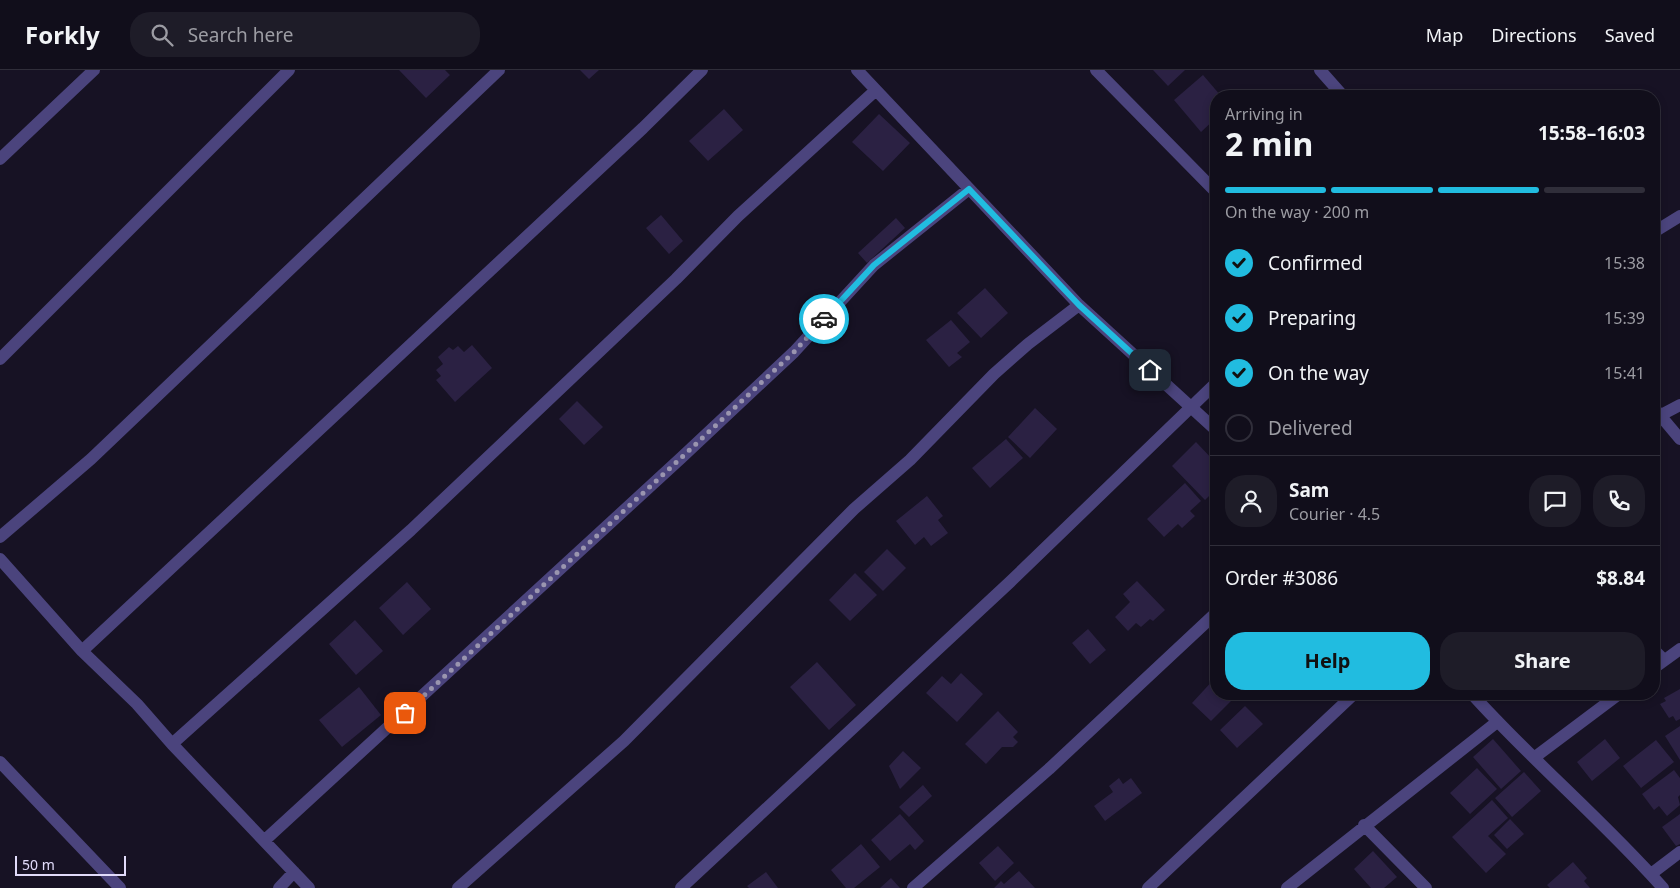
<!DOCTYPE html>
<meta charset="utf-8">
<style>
body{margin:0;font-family:"Noto Sans",sans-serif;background:#1e1c28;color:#f1f3f6;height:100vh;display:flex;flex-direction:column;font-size:19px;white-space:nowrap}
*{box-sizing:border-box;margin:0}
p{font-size:16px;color:#9c9ca3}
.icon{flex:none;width:28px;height:28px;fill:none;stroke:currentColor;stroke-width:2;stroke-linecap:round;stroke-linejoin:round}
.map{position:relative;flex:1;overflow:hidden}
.drawer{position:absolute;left:1210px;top:20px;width:450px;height:610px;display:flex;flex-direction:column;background:#110e1b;border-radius:20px;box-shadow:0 2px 8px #0003,0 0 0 1px #302e3a}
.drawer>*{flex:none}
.scale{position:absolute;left:15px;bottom:12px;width:111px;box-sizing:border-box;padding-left:5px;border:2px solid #e1dbfa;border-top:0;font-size:14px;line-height:18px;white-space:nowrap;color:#e1dbfa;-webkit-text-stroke:4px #171224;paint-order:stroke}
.pin{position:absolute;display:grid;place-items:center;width:42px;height:42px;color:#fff;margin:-21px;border-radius:10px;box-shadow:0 2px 8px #0006}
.courier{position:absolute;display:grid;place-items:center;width:50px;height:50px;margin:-25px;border:4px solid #21bce0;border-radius:50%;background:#fff;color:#222;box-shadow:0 1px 6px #0007}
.summary em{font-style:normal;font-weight:700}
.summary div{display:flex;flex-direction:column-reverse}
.summary{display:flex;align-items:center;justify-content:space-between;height:85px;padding:0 15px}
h1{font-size:32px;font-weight:700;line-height:38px}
.bar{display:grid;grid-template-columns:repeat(4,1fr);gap:8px 5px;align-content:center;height:60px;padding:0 15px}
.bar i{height:6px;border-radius:4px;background:#302e3a}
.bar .current{background:#21bce0}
.bar p{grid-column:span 4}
.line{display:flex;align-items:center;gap:12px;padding:0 15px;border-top:1px solid #302e3a}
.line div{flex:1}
.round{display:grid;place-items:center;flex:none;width:52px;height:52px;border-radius:20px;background:#1e1c28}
ol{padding:0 15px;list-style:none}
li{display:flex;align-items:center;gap:15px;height:55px}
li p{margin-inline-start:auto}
li .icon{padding:5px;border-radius:50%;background:#21bce0;color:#111;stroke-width:4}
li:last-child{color:#9c9ca3}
li i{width:28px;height:28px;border:2px solid #302e3a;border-radius:50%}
.primary-button{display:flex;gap:10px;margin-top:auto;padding:10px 15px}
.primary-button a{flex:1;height:58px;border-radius:20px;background:#21bce0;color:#111;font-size:20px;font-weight:700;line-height:58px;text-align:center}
.primary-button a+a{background:#1e1c28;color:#f1f3f6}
header{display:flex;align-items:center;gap:30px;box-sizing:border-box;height:70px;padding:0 25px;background:#110e1b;border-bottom:1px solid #302e3a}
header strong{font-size:24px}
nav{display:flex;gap:28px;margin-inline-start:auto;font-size:18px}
.search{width:350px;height:45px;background:#1e1c28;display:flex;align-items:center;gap:12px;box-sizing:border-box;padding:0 18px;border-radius:20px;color:#9c9ca3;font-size:19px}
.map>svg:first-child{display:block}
</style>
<header>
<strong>Forkly</strong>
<div class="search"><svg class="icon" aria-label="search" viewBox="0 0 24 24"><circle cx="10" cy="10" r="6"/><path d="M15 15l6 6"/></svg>Search here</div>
<nav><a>Map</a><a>Directions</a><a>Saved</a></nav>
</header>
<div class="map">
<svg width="1680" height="818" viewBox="0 0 1680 818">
<rect width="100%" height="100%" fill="#171224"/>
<path fill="#2b2143" d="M399,0h46l5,5 -24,23z
M580,0h19l-10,9z
M1153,0h32l-17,16z
M1203,5l18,21h-5v22l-15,14 -27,-32z
M724,39l19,21 -35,31 -19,-20z
M879,44l31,29 -27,28 -31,-29z
M661,145l22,26 -14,13 -23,-26z
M896,148l9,10 -38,35 -9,-10z
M985,218l23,25 -27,25 -24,-25z
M951,250l19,22 -13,11 5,4 -13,10 -23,-27z
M472,275l20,23 -37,34 -19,-22 5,-4 -5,-6 7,-6 -5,-7 11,-10 4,3 5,-4 6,6z
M577,331l26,26 -19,18 -25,-26z
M1035,338l22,21 -27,29 -22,-21z
M1006,369l17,19 -33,30 -18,-20z
M1196,372l20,21v26l-11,11 -33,-34z
M1185,413l16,18 -11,10 5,5 -13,12 -4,-4 -14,13 -17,-18z
M927,426l16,20 -5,4 10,13 -17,13 -7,-9 -9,8 -19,-24z
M887,479l19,19 -23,23 -19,-19z
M855,503l22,22 -27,26 -21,-21z
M1137,511l28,29 -12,11 -3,-2 -9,8 -5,-4 -8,8 -13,-14 15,-15 -7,-8z
M407,512l24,27 -28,26 -24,-27z
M355,550l28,31 -27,24 -27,-31z
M1088,559l18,21 -16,14 -18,-21z
M1216,567v11l-5,-6z
M817,592l39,43 -27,25 -39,-43z
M961,603l22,21 -26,28 -31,-29 16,-17 9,8z
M1216,607v17h17l3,2 -25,25 -19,-18z
M359,617l22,28 -39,32 -23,-27z
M1680,619v30l-4,2 -3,-5 -4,2 -9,-14 6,-3 -2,-3z
M1245,636l18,18 -26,24 -17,-18z
M998,641l20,21 -5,5 5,5 -5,5h-11l-16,17 -21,-20z
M1680,656v34l-15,-24z
M1493,669l28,32 -20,18 -28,-32z
M1605,669l15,19 -28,23 -15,-19z
M1656,670l18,22 -33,26 -18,-22z
M903,681l18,17 -21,21 -11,-23z
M1477,698l20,21 -27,25 -20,-21z
M1674,700l6,8v17l-2,2 2,8 -13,11 -8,-10 -5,4 -12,-16z
M1524,702l17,19 -29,26 -17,-19z
M1119,708l4,6 8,-6 11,15 -37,28 -11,-15 19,-14 -4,-6z
M923,715l9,11 -23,21 -10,-10z
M1492,730l16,18 -20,18 18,18 -20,19 -34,-36z
M900,744l24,27 -9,9 -5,-6 -20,17 -19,-21z
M1680,744v30l-4,2 -14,-19z
M1510,749l14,15 -17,15 -13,-14z
M861,774l19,23 -26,21h-8l-15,-18z
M998,776l16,17 -19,18 -16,-18z
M1373,781l24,26 -13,11h-13l-17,-19z
M1573,792l14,16 -3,3 6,7h-40l-3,-3z
M1019,801l16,17h-41l7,-7 3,3z
M766,802l12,16h-29l-2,-2z
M891,808l9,10h-20z"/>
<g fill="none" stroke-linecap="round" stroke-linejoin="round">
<path stroke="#4b447d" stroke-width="12" d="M857,0l222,235 137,125
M1096,0l120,122
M1320,0l23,26
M0,89l94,-89
M1654,162l26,-16
M0,289l289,-289
M1654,338l26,31
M1661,345l19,-10
M0,467l91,-78 408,-389
M0,489l82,92 55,53 35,40 137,144
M1654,580l10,10
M82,581l561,-523 59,-58
M1654,598l26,-19
M1472,624c60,67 131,126 191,194
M172,674l239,-214 265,-251 62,-63 138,-126
M1535,687l84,-63
M0,692l120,126
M1364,755l62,63
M265,770l416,-382 113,-106 80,-87 95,-76
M1651,804l29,-22
M279,818l15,-16
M458,818l166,-147 230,-232 56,-49 84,-86 34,-30 51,-39
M681,818l329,-306 206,-199
M913,818l136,-119 167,-156
M1148,818l206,-194
M1287,818l210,-166"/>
</g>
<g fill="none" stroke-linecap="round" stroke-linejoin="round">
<path stroke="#9a95af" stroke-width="5" stroke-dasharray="0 9" d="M405,643l276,-255 113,-106 30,-33"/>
<path stroke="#21bce0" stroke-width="6" d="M824,249l50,-54 95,-76 110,116 71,65"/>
</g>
</svg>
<div class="scale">50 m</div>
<div class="pin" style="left:405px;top:643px;background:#ea580c"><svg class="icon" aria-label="bag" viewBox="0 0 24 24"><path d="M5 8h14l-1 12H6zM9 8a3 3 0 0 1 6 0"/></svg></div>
<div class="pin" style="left:1150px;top:300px;background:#1f2937"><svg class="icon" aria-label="home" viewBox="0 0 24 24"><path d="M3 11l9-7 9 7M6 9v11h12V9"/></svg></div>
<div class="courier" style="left:824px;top:249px"><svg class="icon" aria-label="car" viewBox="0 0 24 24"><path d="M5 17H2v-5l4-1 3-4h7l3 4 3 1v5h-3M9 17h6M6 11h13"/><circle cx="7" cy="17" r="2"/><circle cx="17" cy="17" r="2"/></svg></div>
<section class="drawer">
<div class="summary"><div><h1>2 min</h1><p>Arriving in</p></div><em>15:58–16:03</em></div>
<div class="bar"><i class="current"></i><i class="current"></i><i class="current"></i><i></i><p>On the way · 200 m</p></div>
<ol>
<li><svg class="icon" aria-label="check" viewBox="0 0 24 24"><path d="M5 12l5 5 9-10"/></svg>Confirmed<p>15:38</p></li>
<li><svg class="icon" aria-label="check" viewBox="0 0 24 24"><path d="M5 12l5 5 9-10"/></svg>Preparing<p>15:39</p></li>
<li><svg class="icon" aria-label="check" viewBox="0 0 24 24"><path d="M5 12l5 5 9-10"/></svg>On the way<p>15:41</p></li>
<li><i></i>Delivered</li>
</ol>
<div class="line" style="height:90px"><a class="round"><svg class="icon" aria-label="person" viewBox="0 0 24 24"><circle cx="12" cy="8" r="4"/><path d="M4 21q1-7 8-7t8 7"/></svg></a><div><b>Sam</b><p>Courier · 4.5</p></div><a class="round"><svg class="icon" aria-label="chat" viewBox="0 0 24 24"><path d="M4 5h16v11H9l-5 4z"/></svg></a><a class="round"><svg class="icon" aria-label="phone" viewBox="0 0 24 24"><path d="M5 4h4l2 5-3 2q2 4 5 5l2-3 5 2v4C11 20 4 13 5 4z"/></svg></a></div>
<div class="line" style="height:65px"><div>Order #3086</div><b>$8.84</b></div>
<div class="primary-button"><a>Help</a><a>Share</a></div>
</section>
</div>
